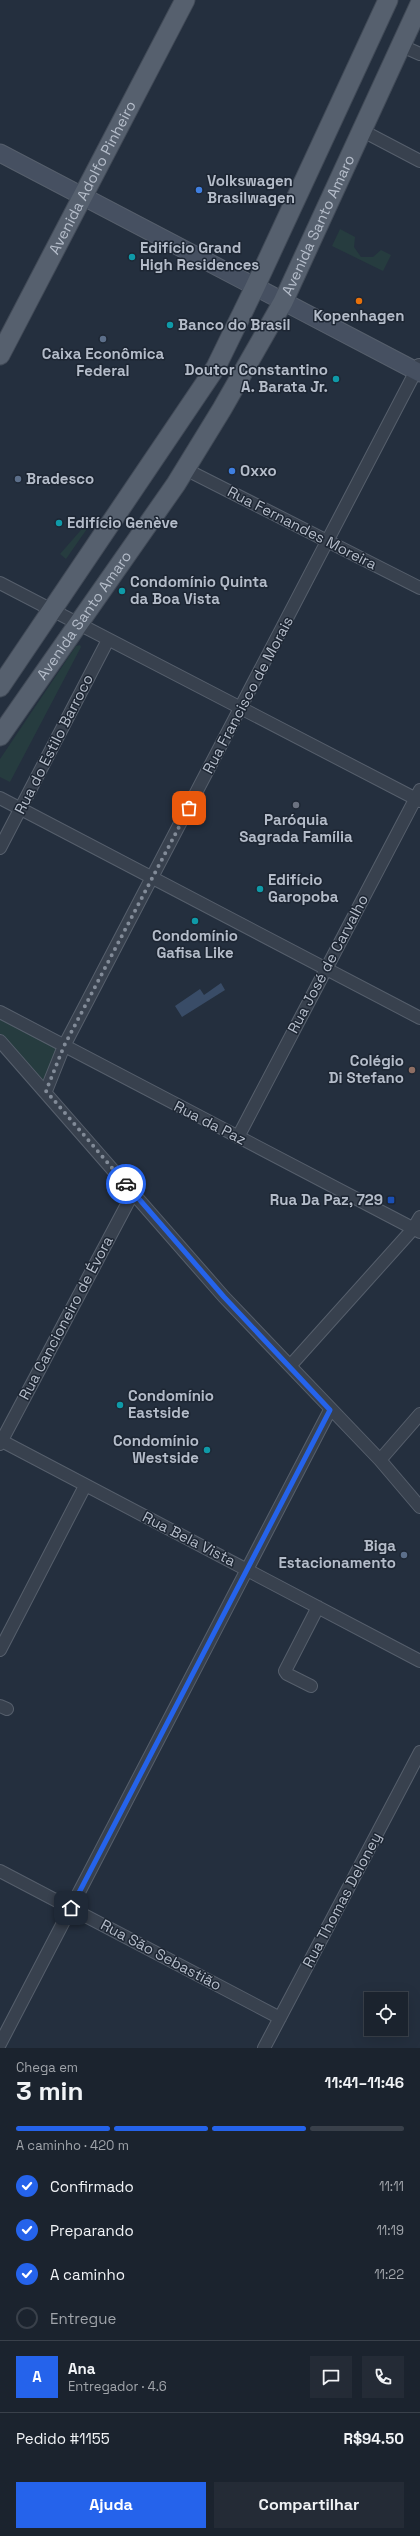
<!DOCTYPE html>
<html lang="pt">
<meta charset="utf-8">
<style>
body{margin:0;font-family:"Space Grotesk",sans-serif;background:#242b36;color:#f1f3f6;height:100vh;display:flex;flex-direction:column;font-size:15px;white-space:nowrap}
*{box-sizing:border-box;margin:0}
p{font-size:13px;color:#a0a4aa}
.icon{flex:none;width:22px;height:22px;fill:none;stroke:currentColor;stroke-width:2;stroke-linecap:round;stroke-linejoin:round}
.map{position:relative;height:2048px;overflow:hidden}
.details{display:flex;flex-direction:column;background:#1b232e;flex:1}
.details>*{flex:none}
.controls{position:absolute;left:364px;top:1992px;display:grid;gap:8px}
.controls a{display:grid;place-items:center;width:44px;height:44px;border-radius:0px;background:#1b232e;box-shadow:0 4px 16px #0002,0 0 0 1px #39404a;font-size:20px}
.pin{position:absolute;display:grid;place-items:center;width:34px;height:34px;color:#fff;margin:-17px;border-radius:8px;box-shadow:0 2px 6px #0006}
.courier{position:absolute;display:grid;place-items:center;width:40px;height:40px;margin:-20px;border:3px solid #2563eb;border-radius:50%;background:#fff;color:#222;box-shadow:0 1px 5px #0007}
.overview em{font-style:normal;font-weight:600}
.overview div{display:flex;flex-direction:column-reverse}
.overview{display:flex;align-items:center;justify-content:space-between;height:68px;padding:0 16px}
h1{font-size:26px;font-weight:600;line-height:30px}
.bar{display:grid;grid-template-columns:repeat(4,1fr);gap:6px 4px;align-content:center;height:48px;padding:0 16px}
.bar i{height:5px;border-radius:3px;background:#39404a}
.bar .selected{background:#2563eb}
.bar p{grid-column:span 4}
.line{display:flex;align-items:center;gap:10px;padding:0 16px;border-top:1px solid #39404a}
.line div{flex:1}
.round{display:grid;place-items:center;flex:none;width:42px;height:42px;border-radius:0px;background:#242b36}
ol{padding:0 16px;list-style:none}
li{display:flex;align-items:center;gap:12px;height:44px}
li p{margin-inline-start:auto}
li .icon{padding:4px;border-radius:50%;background:#2563eb;color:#fff;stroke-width:4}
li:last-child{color:#a0a4aa}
li i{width:22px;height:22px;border:2px solid #39404a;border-radius:50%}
.cta{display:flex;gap:8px;margin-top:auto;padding:8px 16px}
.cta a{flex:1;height:46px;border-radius:0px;background:#2563eb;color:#fff;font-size:16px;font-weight:600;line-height:46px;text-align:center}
.cta a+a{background:#242b36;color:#f1f3f6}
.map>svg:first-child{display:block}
</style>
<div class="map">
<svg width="420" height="2048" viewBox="0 0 420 2048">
<rect width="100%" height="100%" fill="#242f3e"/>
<path fill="#263c3f" d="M340,229l15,8 -1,10 7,10h12l8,-7 10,5 -8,16 -51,-25z
M88,522l3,1 -25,36 -6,-5z
M80,645l1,2 -71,135 -10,-5v-18l76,-113z
M0,1016l59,31 -15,39 -44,-52z"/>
<path fill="#394c67" d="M221,983l4,7 -43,27 -7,-11 25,-17 4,6z"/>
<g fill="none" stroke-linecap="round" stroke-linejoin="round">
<g stroke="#565f6c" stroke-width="14">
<path id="street" d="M402,46l18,8
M361,130l59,31
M185,469l235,119
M0,583l420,218
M0,798l420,220
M0,848l108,-208
M0,1012l420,220
M0,1041l224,256 156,163 40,47
M46,1091l18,-45 355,-681
M238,1137l182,-347
M290,1366l123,-137 7,-12
M0,1440l420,221
M0,1444l133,-251
M380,1460l40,-46
M0,1650l85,-164
M311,1686l-24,-12 -2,-3 33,-64
M0,1706l7,3
M0,1871l280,147
M0,2044l330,-634
M264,2048l156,-296"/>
</g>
<g stroke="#565f6c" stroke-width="19">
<path id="secondary" d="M0,153l420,220"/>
</g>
<g stroke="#414a57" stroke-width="21">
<g id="primary">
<path id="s1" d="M0,355l185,-355"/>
<path d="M0,687l216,-320 39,-80 133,-287"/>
<path id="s2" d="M0,736l176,-252 46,-75 61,-107 137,-298"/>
</g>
</g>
<use href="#street" stroke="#38414e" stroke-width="12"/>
<use href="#secondary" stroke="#465061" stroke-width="17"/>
<use href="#primary" stroke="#56606e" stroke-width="19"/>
</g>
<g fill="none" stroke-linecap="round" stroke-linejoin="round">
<path stroke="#828b98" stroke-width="4" stroke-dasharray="0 7.2" d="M126,1184l-80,-93 18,-45 125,-238"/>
<path stroke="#2563eb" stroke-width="5" d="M71,1908l259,-498 -106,-113 -98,-113"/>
</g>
<g fill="#3f7fe0" stroke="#1d2633" stroke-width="1.5">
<circle cx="199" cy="190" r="4"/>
<circle cx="232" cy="471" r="4"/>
</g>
<g fill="#0f9aa8" stroke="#1d2633" stroke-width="1.5">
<circle cx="132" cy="257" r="4"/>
<circle cx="170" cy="325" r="4"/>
<circle cx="336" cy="379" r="4"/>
<circle cx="59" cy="523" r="4"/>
<circle cx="122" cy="591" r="4"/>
<circle cx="260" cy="889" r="4"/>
<circle cx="195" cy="921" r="4"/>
<circle cx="120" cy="1405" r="4"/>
<circle cx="207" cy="1450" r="4"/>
</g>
<circle fill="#e8710a" stroke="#1d2633" stroke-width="1.5" cx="359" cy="301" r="4"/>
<g fill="#5c6f8a" stroke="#1d2633" stroke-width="1.5">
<circle cx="103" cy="339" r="4"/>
<circle cx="18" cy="479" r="4"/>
<circle cx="404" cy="1555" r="4"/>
</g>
<circle fill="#6b7280" stroke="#1d2633" stroke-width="1.5" cx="296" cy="805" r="4"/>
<circle fill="#8d6e63" stroke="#1d2633" stroke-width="1.5" cx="412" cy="1070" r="4"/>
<rect fill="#1a4fb4" stroke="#1d2633" stroke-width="1.5" x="387" y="1196" width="8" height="8" rx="2"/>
<g text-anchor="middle" stroke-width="3" stroke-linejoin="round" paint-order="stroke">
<g font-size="15" fill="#b4bcc9" stroke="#1d2633">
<text dy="5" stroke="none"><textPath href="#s1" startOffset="200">Avenida Adolfo Pinheiro</textPath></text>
<text dy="5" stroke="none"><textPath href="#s2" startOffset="603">Avenida Santo Amaro</textPath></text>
<text transform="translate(302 528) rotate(27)" y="5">Rua Fernandes Moreira</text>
<text dy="5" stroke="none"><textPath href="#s2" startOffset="147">Avenida Santo Amaro</textPath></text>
<text transform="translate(248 695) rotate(-62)" y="5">Rua Francisco de Morais</text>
<text transform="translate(54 744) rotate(-63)" y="5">Rua do Estilo Barroco</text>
<text transform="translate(328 964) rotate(-62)" y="5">Rua José de Carvalho</text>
<text transform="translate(210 1123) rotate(27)" y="5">Rua da Paz</text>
<text transform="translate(66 1318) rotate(-62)" y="5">Rua Cancioneiro de Évora</text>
<text transform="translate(189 1539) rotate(27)" y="5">Rua Bela Vista</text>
<text transform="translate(342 1900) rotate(-62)" y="5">Rua Thomas Deloney</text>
<text transform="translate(161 1955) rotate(28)" y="5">Rua São Sebastião</text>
</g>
<g font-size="15" font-weight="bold" fill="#b4bcc9" stroke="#1d2633" text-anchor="start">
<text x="207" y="186">Volkswagen<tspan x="207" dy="17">Brasilwagen</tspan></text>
<text x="140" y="253">Edifício Grand<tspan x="140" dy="17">High Residences</tspan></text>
<text x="359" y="321" text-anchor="middle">Kopenhagen</text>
<text x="178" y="330">Banco do Brasil</text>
<text x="103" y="359" text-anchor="middle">Caixa Econômica<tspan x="103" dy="17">Federal</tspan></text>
<text x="328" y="375" text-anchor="end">Doutor Constantino<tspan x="328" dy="17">A. Barata Jr.</tspan></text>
<text x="240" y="476">Oxxo</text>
<text x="26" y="484">Bradesco</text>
<text x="67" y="528">Edifício Genève</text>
<text x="130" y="587">Condomínio Quinta<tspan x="130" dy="17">da Boa Vista</tspan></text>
<text x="296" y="825" text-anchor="middle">Paróquia<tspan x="296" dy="17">Sagrada Família</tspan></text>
<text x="268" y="885">Edifício<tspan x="268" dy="17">Garopoba</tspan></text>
<text x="195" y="941" text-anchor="middle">Condomínio<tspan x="195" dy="17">Gafisa Like</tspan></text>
<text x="404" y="1066" text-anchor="end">Colégio<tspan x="404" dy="17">Di Stefano</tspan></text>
<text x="383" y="1205" text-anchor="end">Rua Da Paz, 729</text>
<text x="128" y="1401">Condomínio<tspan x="128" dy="17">Eastside</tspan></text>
<text x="199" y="1446" text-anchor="end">Condomínio<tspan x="199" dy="17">Westside</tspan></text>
<text x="396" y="1551" text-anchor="end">Biga<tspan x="396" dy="17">Estacionamento</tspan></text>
</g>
</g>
</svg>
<div class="controls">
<a><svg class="icon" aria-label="locate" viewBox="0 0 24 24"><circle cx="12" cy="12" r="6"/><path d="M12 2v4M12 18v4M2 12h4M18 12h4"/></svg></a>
</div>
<div class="pin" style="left:189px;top:808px;background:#ea580c"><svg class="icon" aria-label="bag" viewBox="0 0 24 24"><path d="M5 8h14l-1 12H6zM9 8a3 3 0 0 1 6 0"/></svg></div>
<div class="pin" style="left:71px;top:1908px;background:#1f2937"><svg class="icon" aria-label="home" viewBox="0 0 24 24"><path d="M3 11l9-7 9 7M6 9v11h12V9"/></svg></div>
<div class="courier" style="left:126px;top:1184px"><svg class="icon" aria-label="car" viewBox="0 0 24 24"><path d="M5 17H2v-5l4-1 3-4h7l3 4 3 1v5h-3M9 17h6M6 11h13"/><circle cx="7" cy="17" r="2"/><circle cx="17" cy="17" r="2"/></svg></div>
</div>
<section class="details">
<div class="overview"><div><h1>3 min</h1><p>Chega em</p></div><em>11:41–11:46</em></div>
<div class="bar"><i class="selected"></i><i class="selected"></i><i class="selected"></i><i></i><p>A caminho · 420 m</p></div>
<ol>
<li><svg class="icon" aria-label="check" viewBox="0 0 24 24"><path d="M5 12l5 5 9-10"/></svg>Confirmado<p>11:11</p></li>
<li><svg class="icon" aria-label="check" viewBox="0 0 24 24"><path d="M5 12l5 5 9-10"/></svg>Preparando<p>11:19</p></li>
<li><svg class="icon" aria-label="check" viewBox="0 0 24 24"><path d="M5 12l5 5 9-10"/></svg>A caminho<p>11:22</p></li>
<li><i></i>Entregue</li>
</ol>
<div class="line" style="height:72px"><b class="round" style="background:#2563eb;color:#fff">A</b><div><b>Ana</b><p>Entregador · 4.6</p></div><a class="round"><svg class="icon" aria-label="chat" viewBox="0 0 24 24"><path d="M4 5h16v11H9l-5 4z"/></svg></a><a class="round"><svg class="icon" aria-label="phone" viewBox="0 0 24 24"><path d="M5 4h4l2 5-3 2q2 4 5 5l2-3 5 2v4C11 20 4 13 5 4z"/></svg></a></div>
<div class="line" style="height:52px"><div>Pedido #1155</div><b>R$94.50</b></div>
<div class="cta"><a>Ajuda</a><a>Compartilhar</a></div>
</section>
